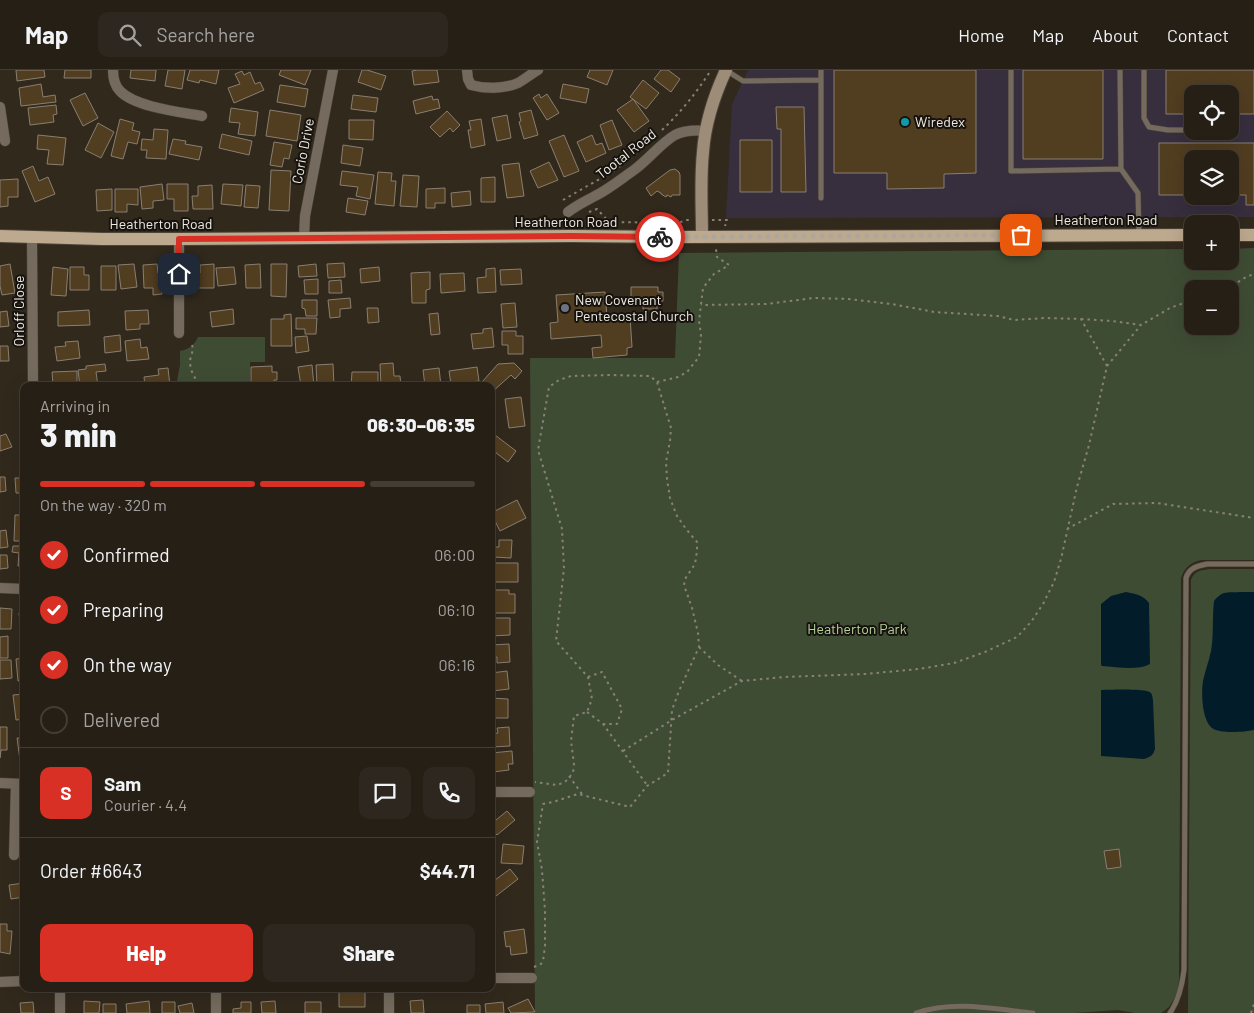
<!DOCTYPE html>
<meta charset="utf-8">
<style>
body{margin:0;font-family:Barlow,sans-serif;background:#2e271f;color:#f1f3f6;height:100vh;display:flex;flex-direction:column;font-size:19px;white-space:nowrap}
*{box-sizing:border-box;margin:0}
p{font-size:16px;color:#a4a2a1}
.icon{flex:none;width:28px;height:28px;fill:none;stroke:currentColor;stroke-width:2;stroke-linecap:round;stroke-linejoin:round}
.map{position:relative;flex:1;overflow:hidden}
.details{position:absolute;left:20px;top:312px;width:475px;height:610px;display:flex;flex-direction:column;background:#261f16;border-radius:10px;box-shadow:0 5px 20px #0002,0 0 0 1px #423d35}
.details>*{flex:none}
.controls{position:absolute;left:1184px;top:15px;display:grid;gap:10px}
.controls a{display:grid;place-items:center;width:55px;height:55px;border-radius:10px;background:#261f16;box-shadow:0 5px 20px #0002,0 0 0 1px #423d35;font-size:25px}
.pin{position:absolute;display:grid;place-items:center;width:42px;height:42px;color:#fff;margin:-21px;border-radius:10px;box-shadow:0 2px 8px #0006}
.courier{position:absolute;display:grid;place-items:center;width:50px;height:50px;margin:-25px;border:4px solid #d93025;border-radius:50%;background:#fff;color:#222;box-shadow:0 1px 6px #0007}
.summary em{font-style:normal;font-weight:800}
.summary div{display:flex;flex-direction:column-reverse}
.summary{display:flex;align-items:center;justify-content:space-between;height:85px;padding:0 20px}
h1{font-size:32px;font-weight:800;line-height:38px}
.bar{display:grid;grid-template-columns:repeat(4,1fr);gap:8px 5px;align-content:center;height:60px;padding:0 20px}
.bar i{height:6px;border-radius:4px;background:#423d35}
.bar .active{background:#d93025}
.bar p{grid-column:span 4}
.line{display:flex;align-items:center;gap:12px;padding:0 20px;border-top:1px solid #423d35}
.line div{flex:1}
.round{display:grid;place-items:center;flex:none;width:52px;height:52px;border-radius:10px;background:#2e271f}
ol{padding:0 20px;list-style:none}
li{display:flex;align-items:center;gap:15px;height:55px}
li p{margin-inline-start:auto}
li .icon{padding:5px;border-radius:50%;background:#d93025;color:#fff;stroke-width:4}
li:last-child{color:#a4a2a1}
li i{width:28px;height:28px;border:2px solid #423d35;border-radius:50%}
.cta{display:flex;gap:10px;margin-top:auto;padding:10px 20px}
.cta a{flex:1;height:58px;border-radius:10px;background:#d93025;color:#fff;font-size:20px;font-weight:800;line-height:58px;text-align:center}
.cta a+a{background:#2e271f;color:#f1f3f6}
header{display:flex;align-items:center;gap:30px;box-sizing:border-box;height:70px;padding:0 25px;background:#261f16;border-bottom:1px solid #423d35}
header strong{font-size:24px}
nav{display:flex;gap:28px;margin-inline-start:auto;font-size:18px}
.search{width:350px;height:45px;background:#2e271f;display:flex;align-items:center;gap:12px;box-sizing:border-box;padding:0 18px;border-radius:10px;color:#a4a2a1;font-size:19px}
.map>svg:first-child{display:block}
</style>
<header>
<strong>Map</strong>
<div class="search"><svg class="icon" aria-label="search" viewBox="0 0 24 24"><circle cx="10" cy="10" r="6"/><path d="M15 15l6 6"/></svg>Search here</div>
<nav><a>Home</a><a>Map</a><a>About</a><a>Contact</a></nav>
</header>
<div class="map">
<svg width="1254" height="943" viewBox="0 0 1254 943">
<rect width="100%" height="100%" fill="#32291d"/>
<path fill="#372e3e" fill-rule="evenodd" d="M748,0h506v147l-528,1 6,-114zM1192,24h38v37h-38zM1192,89h38v37h-38z"/>
<path fill="#3f4c34" fill-rule="evenodd" d="M1254,178v312h-53c-10,2 -17,8 -20,18l-2,401 -1,11 -4,9 -5,8 -8,6h-26l-17,-3 -44,3h-539l-5,-655h145l4,-105 513,-4v12h38v-12zM1192,219h38v37h-38z
M198,267h67v25h-15v24h-74l4,-21v-14c9,-2 14,-5 18,-14z
M1210,499h44v444h-66l3,-433c3,-9 10,-10 19,-11z"/>
<path fill="#021c2a" d="M1126,522c10,2 17,3 23,11l1,61c-13,7 -33,3 -48,2l-1,-1v-61l10,-8z
M1240,522h14v138c-10,2 -34,4 -42,-2 -10,-8 -11,-35 -9,-47 2,-10 6,-20 8,-30 3,-17 1,-33 3,-50 9,-11 13,-8 26,-9z
M1101,620c7,0 46,-2 50,3 1,1 2,6 2,8l2,48c-2,7 -5,8 -11,10l-43,-3z"/>
<path fill="#513d20" stroke="#897f71" d="M16,0h28l1,7 -28,4z
M65,0h26v8h-27z
M131,0h25l-1,11 -25,-3z
M168,0h17l-3,19 -17,-3z
M190,0h29l-3,14 -16,-4 -1,3 -12,-3z
M281,0h30l-6,15 -26,-10z
M362,0h5l19,6 -5,14 -23,-8z
M417,0h20l2,12 -25,3 -2,-14z
M590,0h23l-6,15 -20,-8z
M661,0h7l12,9 -9,13 -17,-13z
M834,0h142v103l-32,1v14l-57,1v-16h-53z
M1023,0h80v89h-80z
M1166,0h88v44h-24v-20h-38v20h-26z
M242,1l2,4 6,-3 5,12 5,-2 4,8 -30,13 -6,-15 12,-4 -5,-10z
M643,10l16,13 -13,16 -16,-12z
M41,14l2,13 12,-2 1,7 -35,4 -2,-18z
M563,14l26,5 -3,14 -26,-5z
M280,15l28,4 -3,18 -28,-5z
M85,23l13,25 -15,8 -13,-26z
M539,24l2,4 6,-4 12,19 -12,7 -14,-22z
M353,25l25,3 -2,14 -25,-3z
M432,26l1,4 5,-1 2,9 -24,6 -3,-13z
M633,29l16,22 -15,11 -17,-22z
M56,35l1,9 -4,1 1,7 -24,3 -2,-17z
M776,37h28l2,85h-25v-63h-4z
M231,38l27,4 -3,24 -17,-2 2,-11 -11,-1z
M270,40l31,5 -4,26 -31,-5z
M531,40l7,25 -14,4 -5,-17 2,-1 -2,-8z
M447,41l13,14 -7,7 -3,-4 -10,9 -10,-10z
M507,45l4,23 -14,3 -5,-23z
M120,49l14,4 -2,7 8,2 -3,12 -9,-2 -5,17 -12,-3z
M481,49l4,26 -14,3 -3,-18h3l-2,-9z
M349,50h25l-1,20 -24,-1z
M612,50l10,25 -13,5 -9,-25z
M98,53l16,9 -13,26 -16,-8z
M154,59l14,1 -2,29 -20,-1 1,-8h-6l1,-11 11,1z
M222,64l30,7 -3,14 -30,-7z
M38,65l28,3 -3,27 -16,-1 2,-14 -12,-1z
M564,65l15,36 -15,6 -15,-36z
M592,65l4,10 6,-2 4,10 -20,9 -9,-20z
M173,69l13,2 -1,3 17,3 -3,13 -30,-6z
M740,70h32v52h-32z
M274,72l18,3 -3,14 -5,-1 -2,9 -12,-2z
M1159,73h95v62h-8v-10h-16v-36h-38v36h-33z
M343,75l20,3 -3,18 -19,-3z
M549,92l9,18 -20,8 -8,-17z
M519,93l5,33 -17,2 -5,-33z
M33,96l6,15 9,-4 7,17 -20,8 -13,-31z
M675,99l4,3 1,3v20h-8l-1,2 -4,-2 -1,2 -5,-3v-1l-4,-2 -6,5 -5,-8 24,-18z
M271,100l20,1 -2,40 -20,-1z
M342,101l32,4 -4,24 -14,-3 2,-9 -18,-2z
M378,102l14,1 -1,8h5l-2,25 -19,-2z
M403,105l16,1 -2,31 -17,-1z
M495,107v25h-14v-24z
M18,109v18h-10v9l-8,1v-27z
M162,114l2,16 -11,1v7l-11,1 -2,-22z
M167,114h21v27h-14v-12h-7z
M223,114l20,1 -2,21 -20,-2z
M212,115l1,24h-20l-1,-13h6v-10z
M246,115l14,1 -2,22 -14,-1z
M445,118v15h-10v5h-9v-19z
M112,119v21l-15,1 -1,-21z
M115,119h23v16l-11,-1v8h-12z
M470,121l1,14 -19,2 -1,-14z
M348,128l20,3 -3,14 -19,-3z
M344,193l1,14 -17,1 -1,-14z
M10,194l5,29 -13,2 -2,-9v-20z
M134,194l3,23 -16,2 -3,-24z
M157,194l1,9h3l1,21 -9,1v-7h-9l-1,-23z
M214,194v24h-18l-1,-15h5v-8z
M260,194l1,24h-15l-1,-23z
M271,194h16l-1,33 -15,-1z
M316,194l1,12 -18,1 -1,-11z
M101,196h15v24h-15z
M53,197l15,2 -2,27 -15,-1z
M70,197h14v8h5v15h-19z
M234,197l2,17 -18,2 -2,-18z
M379,197l1,14 -19,2 -1,-14z
M495,198l1,24 -18,1 -1,-15 9,-1v-8z
M521,199l1,15 -21,1 -1,-15z
M430,202v17l-4,1v13h-14l-1,-30z
M464,203l1,18 -24,2 -1,-19z
M318,209v15h-13l-1,-14z
M341,210l1,13h-13v-12z
M631,217h27v5h5v9h-6v8h-14v-7h-12z
M605,222l2,25 23,-1 2,31 -5,1v7l-34,3 -1,-10 10,-1 -1,-12 -50,4 -1,-16 8,-1 -2,-27z
M350,228l1,10 -11,1v8l-10,1 -2,-18z
M302,230h15v16h-11l-1,-7 -3,-1z
M515,233l2,24 -14,1 -2,-24z
M367,238h11l1,14 -11,1z
M233,239l1,15 -22,3 -2,-15z
M89,240l1,15 -32,1v-14z
M148,240l1,14h-9v5l-14,1 -1,-19z
M7,241l2,15 -9,1v-15z
M438,243l2,21 -9,1 -2,-21z
M291,244l1,32h-21v-27h13v-4z
M296,248h21l-1,16h-11v-5h-9z
M492,258l2,19 -21,2 -2,-15 12,-1v-4z
M502,261h14v5h7v18h-15v-9h-6z
M120,265l1,16 -16,2 -1,-16z
M307,266l2,15 -13,2 -1,-16z
M140,269l1,9 6,-1 2,12 -22,2 -2,-20z
M78,271l2,17 -23,3 -2,-14 11,-1 -1,-4z
M0,276h8l1,15h-9z
M393,293l1,13h6l1,10h-20l-1,-22z
M514,293l8,8 -7,8 -4,-4 -19,17 -1,-6h-5l-4,-4 16,-18z
M105,294l1,7 -10,1 2,14h-18l-2,-16 8,-1v-3z
M333,294l1,22h-17l-1,-21z
M312,295l2,21h-13l-3,-19z
M272,296v6h5v8h-3v3h-13v3h-10v-19z
M477,297l2,14 -28,3 -2,-13z
M168,298l2,18h-25l-1,-9 15,-2 -1,-6z
M439,298l2,18h-16l-2,-16z
M77,301v15h-24l-1,-14z
M352,302h26v14h-27z
M521,327l4,29 -16,2 -4,-29z
M6,364l6,13 -12,4v-15z
M495,365l21,16 -8,11 -17,-13v-10z
M0,407h5l1,14 -6,1z
M15,408h9v15h-8z
M517,430l9,18 -26,13 -9,-18z
M15,445h9v26h-10z
M6,460l2,17 -8,1v-17z
M499,470h13l-1,18 -18,-1 1,-10h5z
M13,476h11v20h-6l1,-13 -7,-1z
M0,485h7l1,13 -8,1z
M491,493h27v19h-27z
M491,520h18v4h6v19h-20l-1,-13h-3z
M0,538l12,1 -1,20h-11z
M24,542v28h-2l-3,-27z
M491,548h19v17l-19,1z
M8,566v22h-8v-21z
M509,574l1,18 -13,1v-6l-6,1v-13z
M24,588v22l-6,1 -2,-22z
M0,590h11l1,18 -12,1z
M507,601l2,18 -17,2 -1,-18z
M24,624v25l-8,1 -3,-25z
M491,628l17,1v19h-14l1,-10h-4z
M0,657h7v23h-6l-1,8z
M509,657l1,19 -18,1 -1,-13 7,-1 -1,-5z
M17,668h7v22h-4z
M512,681l1,13h-5l1,6 -16,2 -2,-19z
M507,741l8,9 -18,15 -6,-7v-4z
M503,774l21,2 -2,18 -21,-1z
M1119,779l2,18 -14,2 -3,-18z
M510,799l8,10 -22,17 -5,-7v-6z
M24,813v14l-13,2 -2,-14z
M0,854h7v7h5l-2,23 -10,-2z
M524,859l3,24 -16,2 -1,-9 -4,1 -2,-15z
M339,922h26v15h-26z
M528,929l7,13 -24,1 -3,-5z
M423,930l1,13h-13l-1,-12z
M84,931l16,1 -1,11h-15z
M149,931l1,12h-23l-1,-9z
M275,931l1,12h-14l-1,-11z
M33,932l1,11h-13l-1,-10z
M162,932h13v11h-13z
M241,932h10v11h-18v-4l8,-1z
M305,932h16v11h-16z
M503,932l1,11h-18l-1,-9z
M192,933l2,10h-14l-2,-7z
M103,934h13v9h-13z
M467,935h13v8h-13z"/>
<g fill="none" stroke-linecap="round" stroke-linejoin="round">
<g stroke="#4c4439" stroke-width="6">
<path id="service" d="M1011,0v101l110,-2 -1,-99
M1144,0v48l5,9 19,3h18
M727,1l16,10 78,-1
M1121,99l17,24 1,41
M821,128v-128
M916,943c38,-13 78,-4 117,0
M1170,943c9,-13 12,-27 14,-43l2,-392c3,-10 11,-12 21,-14h47"/>
</g>
<g stroke="#4c4439" stroke-width="11">
<path id="minor" d="M113,0c0,8 2,16 7,21 15,16 60,21 82,25
M467,0l1,9 3,6c14,4 33,4 47,-2 7,-4 13,-9 20,-13
M0,37l5,34
M568,142c9,-7 18,-11 27,-16 14,-7 26,-17 39,-26 14,-10 27,-27 41,-35 10,-5 20,-5 31,-4
M32,166l1,150
M304,168l1,-22 28,-146
M179,169v94
M0,518l24,1
M0,713l24,1
M491,722h39
M14,785l2,-71
M491,908h41
M0,912l24,-1
M60,919v24
M216,919v24
M389,919v24"/>
</g>
<g stroke="#4c4439" stroke-width="14">
<path id="secondary" d="M702,167c0,-28 -2,-57 1,-85 2,-29 11,-56 23,-82"/>
</g>
<g stroke="#4c4439" stroke-width="14">
<path id="primary" d="M1230,165h24
M0,166l102,3h77l392,-3 108,1 513,-2"/>
</g>
<path stroke="#888177" stroke-width="2" stroke-dasharray="2.5 4" stroke-linecap="butt" d="M662,60c19,-18 35,-38 49,-60
M619,97l21,-17
M563,130l52,-30
M589,142l8,-3 12,13 69,1 8,-3h4
M712,150h15l-2,6
M1227,219l19,-12 8,-3
M1081,249l31,2 29,4 29,-17 22,-8
M192,275c2,5 -1,10 -2,16 0,10 5,19 12,25
M1107,296l34,-41
M657,312l21,-5 9,-5 12,-15 2,-22 -2,-14 4,-33 11,-14 15,-9 -12,-8 -1,-8
M1067,459l46,-25 44,-1 97,15
M699,577l19,18 24,16
M588,607l14,-5 20,37 -5,15h-14
M587,642l16,12 44,61
M623,681l49,-31 70,-39 42,-4 81,-3 54,-5 35,-6 31,-11 32,-15 14,-15 12,-18 11,-22 7,-23 16,-72 12,-42 18,-79 -26,-47 -36,-1 -31,2 -16,-4 -64,-4 -42,-8 -43,-5 -35,-1 -48,6 -65,1
M569,706l13,18
M534,897l7,-3 2,-3 2,-15v-35l-3,-41 -5,-28 6,-38 10,-2 25,-8 52,13 17,-21 21,-13 4,-63 7,-19 20,-44 -1,-14 -6,-25 -8,-23 1,-6 10,-15 2,-13v-9l-11,-13 -9,-13 -7,-18 -3,-19 -1,-17 4,-21 1,-13 -14,-46 -7,-6 -40,-1 -39,1 -12,4 -10,7 -11,63 24,79 2,39 -8,73 32,36 4,22 -5,13 -13,4 -3,25 3,23 -1,9 -8,9 -8,3 -22,-3
M1251,943l3,-9"/>
<use href="#service" stroke="#746a5d" stroke-width="5"/>
<use href="#minor" stroke="#746a5d" stroke-width="10"/>
<use href="#secondary" stroke="#9d8d78" stroke-width="12"/>
<use href="#primary" stroke="#bda98e" stroke-width="12"/>
</g>
<g fill="none" stroke-linecap="round" stroke-linejoin="round">
<path stroke="#ada69d" stroke-width="5" stroke-dasharray="0 9" d="M660,167l361,-2"/>
<path stroke="#d93025" stroke-width="6" d="M179,204v-35l392,-3 89,1"/>
</g>
<circle fill="#0f9aa8" stroke="#16120d" stroke-width="2" cx="905" cy="52" r="5"/>
<circle fill="#6b7280" stroke="#16120d" stroke-width="2" cx="565" cy="238" r="5"/>
<g text-anchor="middle" stroke-width="4" stroke-linejoin="round" paint-order="stroke">
<g font-size="14" fill="#efeae2" stroke="#16120d" text-anchor="start">
<text x="915" y="57">Wiredex</text>
<text x="575" y="235">New Covenant<tspan x="575" dy="16">Pentecostal Church</tspan></text>
</g>
<g font-size="14" fill="#efeae2" stroke="#16120d">
<text transform="translate(303 81) rotate(-79)" y="5">Corio Drive</text>
<text transform="translate(626 84) rotate(-38)" y="5">Tootal Road</text>
<text x="1106" y="155">Heatherton Road</text>
<text x="566" y="157">Heatherton Road</text>
<text x="161" y="159">Heatherton Road</text>
<text transform="translate(19 241) rotate(-90)" y="5">Orloff Close</text>
</g>
<g font-size="14" fill="#b4d49c" stroke="#16120d">
<text x="857" y="564">Heatherton Park</text>
</g>
</g>
</svg>
<div class="controls">
<a><svg class="icon" aria-label="locate" viewBox="0 0 24 24"><circle cx="12" cy="12" r="6"/><path d="M12 2v4M12 18v4M2 12h4M18 12h4"/></svg></a>
<a><svg class="icon" aria-label="layers" viewBox="0 0 24 24"><path d="M12 4l9 5-9 5-9-5zM3 14l9 5 9-5"/></svg></a>
<a>+</a>
<a>−</a>
</div>
<div class="pin" style="left:1021px;top:165px;background:#ea580c"><svg class="icon" aria-label="bag" viewBox="0 0 24 24"><path d="M5 8h14l-1 12H6zM9 8a3 3 0 0 1 6 0"/></svg></div>
<div class="pin" style="left:179px;top:204px;background:#1f2937"><svg class="icon" aria-label="home" viewBox="0 0 24 24"><path d="M3 11l9-7 9 7M6 9v11h12V9"/></svg></div>
<div class="courier" style="left:660px;top:167px"><svg class="icon" aria-label="bike" viewBox="0 0 24 24"><circle cx="6" cy="16" r="4"/><circle cx="18" cy="16" r="4"/><path d="M6 16l4-8h5l3 8M10 8l3 8H6M13 5h3"/></svg></div>
<section class="details">
<div class="summary"><div><h1>3 min</h1><p>Arriving in</p></div><em>06:30–06:35</em></div>
<div class="bar"><i class="active"></i><i class="active"></i><i class="active"></i><i></i><p>On the way · 320 m</p></div>
<ol>
<li><svg class="icon" aria-label="check" viewBox="0 0 24 24"><path d="M5 12l5 5 9-10"/></svg>Confirmed<p>06:00</p></li>
<li><svg class="icon" aria-label="check" viewBox="0 0 24 24"><path d="M5 12l5 5 9-10"/></svg>Preparing<p>06:10</p></li>
<li><svg class="icon" aria-label="check" viewBox="0 0 24 24"><path d="M5 12l5 5 9-10"/></svg>On the way<p>06:16</p></li>
<li><i></i>Delivered</li>
</ol>
<div class="line" style="height:90px"><b class="round" style="background:#d93025;color:#fff">S</b><div><b>Sam</b><p>Courier · 4.4</p></div><a class="round"><svg class="icon" aria-label="chat" viewBox="0 0 24 24"><path d="M4 5h16v11H9l-5 4z"/></svg></a><a class="round"><svg class="icon" aria-label="phone" viewBox="0 0 24 24"><path d="M5 4h4l2 5-3 2q2 4 5 5l2-3 5 2v4C11 20 4 13 5 4z"/></svg></a></div>
<div class="line" style="height:65px"><div>Order #6643</div><b>$44.71</b></div>
<div class="cta"><a>Help</a><a>Share</a></div>
</section>
</div>
